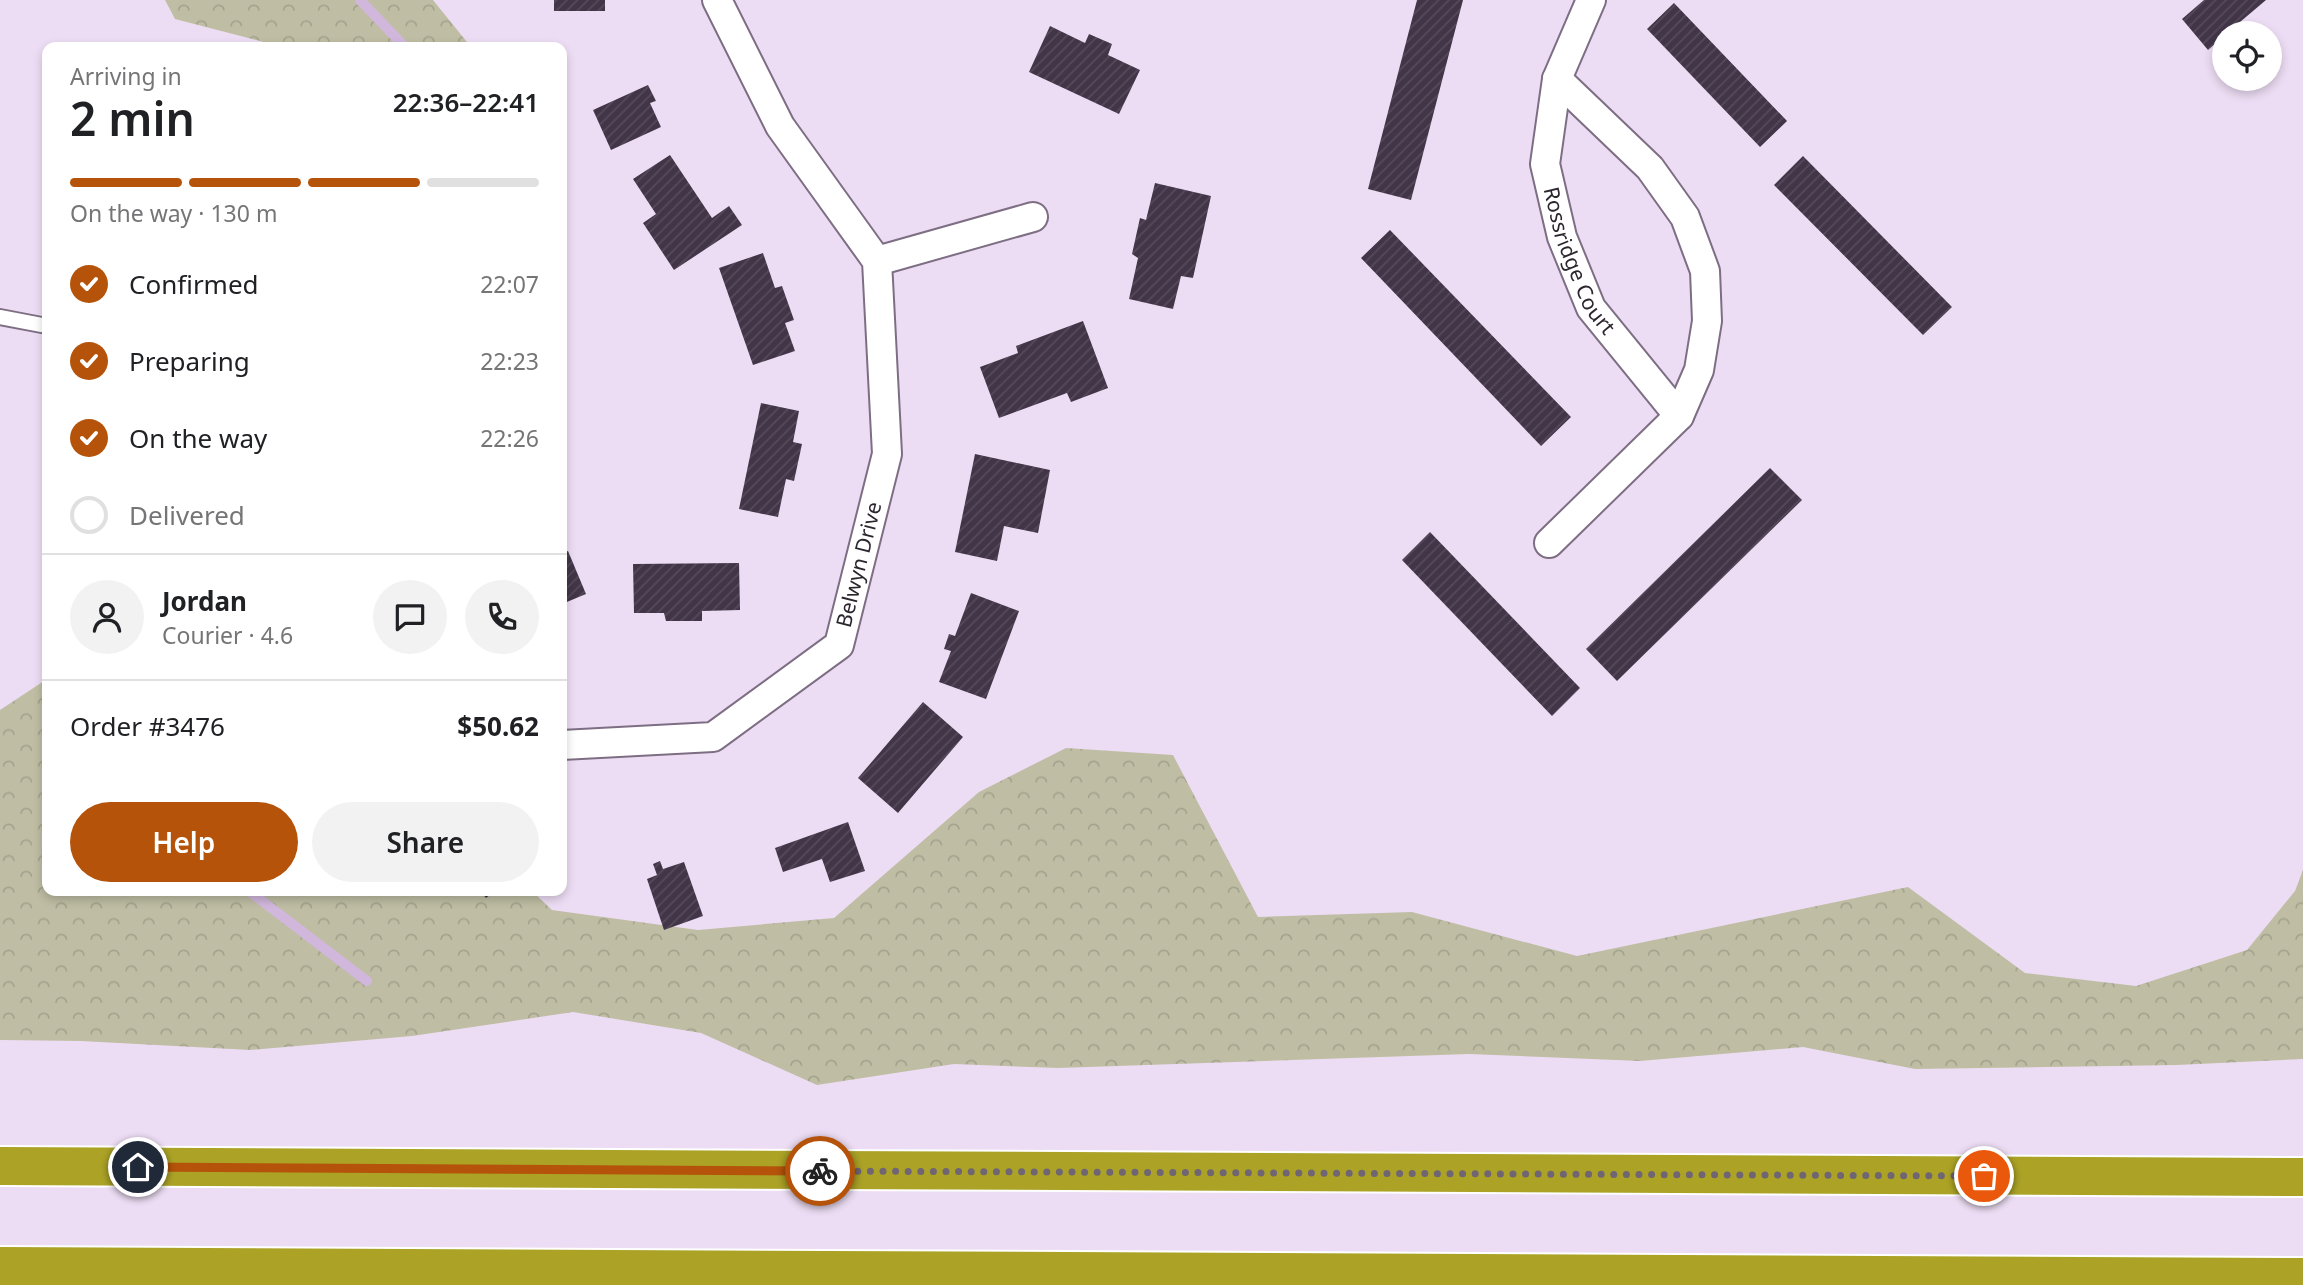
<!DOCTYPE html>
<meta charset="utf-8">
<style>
body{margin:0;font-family:"Noto Sans",sans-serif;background:#f2f2f2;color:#202124;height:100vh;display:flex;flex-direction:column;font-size:26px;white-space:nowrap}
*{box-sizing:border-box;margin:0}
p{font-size:23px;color:#757577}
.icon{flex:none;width:38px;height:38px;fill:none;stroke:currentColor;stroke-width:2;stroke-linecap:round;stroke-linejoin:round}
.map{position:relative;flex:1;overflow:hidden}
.panel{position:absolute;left:42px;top:42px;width:525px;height:854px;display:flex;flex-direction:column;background:#fff;border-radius:14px;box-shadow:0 4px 10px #0003}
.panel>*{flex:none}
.buttons{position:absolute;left:2212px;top:21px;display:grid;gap:14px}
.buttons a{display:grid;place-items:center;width:70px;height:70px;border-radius:50%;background:#fff;box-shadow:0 4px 10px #0003;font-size:35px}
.pin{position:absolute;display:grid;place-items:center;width:60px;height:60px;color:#fff;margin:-30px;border:4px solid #fff;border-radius:50%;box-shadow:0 2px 7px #0007}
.courier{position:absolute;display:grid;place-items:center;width:70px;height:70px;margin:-35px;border:5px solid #b45309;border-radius:50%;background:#fff;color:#222;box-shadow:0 2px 9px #0007}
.headline em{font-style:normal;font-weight:600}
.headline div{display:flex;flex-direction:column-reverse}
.headline{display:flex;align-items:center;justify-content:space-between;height:119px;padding:0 28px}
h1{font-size:46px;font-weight:600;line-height:52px}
.bar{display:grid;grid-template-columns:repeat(4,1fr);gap:10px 7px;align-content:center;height:84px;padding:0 28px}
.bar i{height:9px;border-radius:5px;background:#e0e0e0}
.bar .selected{background:#b45309}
.bar p{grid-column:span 4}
.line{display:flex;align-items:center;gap:18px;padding:0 28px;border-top:2px solid #e0e0e0}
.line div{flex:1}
.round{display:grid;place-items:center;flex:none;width:74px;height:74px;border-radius:37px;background:#f2f2f2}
ol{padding:0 28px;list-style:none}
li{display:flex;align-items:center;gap:21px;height:77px}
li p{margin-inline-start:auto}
li .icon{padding:7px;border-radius:50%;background:#b45309;color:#fff;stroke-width:4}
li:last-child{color:#757577}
li i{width:38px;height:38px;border:4px solid #e0e0e0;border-radius:50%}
.cta{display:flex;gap:14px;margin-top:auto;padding:14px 28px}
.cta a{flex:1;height:80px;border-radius:42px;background:#b45309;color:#fff;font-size:28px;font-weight:600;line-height:80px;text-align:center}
.cta a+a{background:#f2f2f2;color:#202124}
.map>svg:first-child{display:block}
</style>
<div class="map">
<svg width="2303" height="1285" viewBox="0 0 2303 1285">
<defs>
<pattern id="forest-crowns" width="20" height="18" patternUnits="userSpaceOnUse" patternTransform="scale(1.75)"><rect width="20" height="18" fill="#bfbea4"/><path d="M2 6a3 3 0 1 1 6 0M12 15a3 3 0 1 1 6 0" fill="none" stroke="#a4a38e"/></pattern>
<pattern id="building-hatch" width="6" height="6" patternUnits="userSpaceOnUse" patternTransform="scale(1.75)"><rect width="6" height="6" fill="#423548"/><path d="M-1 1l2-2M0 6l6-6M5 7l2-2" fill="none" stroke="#554a5a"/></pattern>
</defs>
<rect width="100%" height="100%" fill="#edddf4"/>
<path fill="url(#forest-crowns)" d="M165,0h268l38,47h-188l-108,-28z
M47,679v212h485l20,19 146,20 136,-12 145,-126 87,-44 107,7 85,162 154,-5 165,44 331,-69 117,86 111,13 111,-36 48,-59 8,-21v189l-126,6 -262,4 -112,-22 -163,14 -171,-7 -411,14 -104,-4 -137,21 -116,-52 -128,-21 -161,24 -162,14 -169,-9 -81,-1v-330z"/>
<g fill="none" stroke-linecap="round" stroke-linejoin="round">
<path stroke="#d1b7dc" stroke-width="10" d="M360,0l45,47
M249,891l118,90"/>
</g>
<path fill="url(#building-hatch)" d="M554,0h51v11h-51z
M1417,0h46l-52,200 -43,-11z
M2204,0h62l-39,33h-3v3l-16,14 -26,-31z
M1674,3l113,118 -27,26 -113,-118z
M1050,26l35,17 4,-9 23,10 -4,11 32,15 -21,44 -90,-42z
M648,85l8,16 -6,2 11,24 -50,23 -18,-40z
M670,155l42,63 17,-12 13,19 -68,45 -31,-47 13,-9 -23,-35z
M1803,156l149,151 -29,28 -149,-150z
M1155,183l56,13 -18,82 -12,-2 -8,33 -44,-10 9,-41 -6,-4 8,-36 6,2z
M1390,230l181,187 -30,29 -180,-188z
M763,253l12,35 7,-2 12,34 -9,3 10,28 -42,14 -34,-97z
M1083,321l25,67 -37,14 -4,-9 -68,25 -19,-51 38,-14 -2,-7z
M761,403l38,8 -6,31 9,2 -8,37 -8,-2 -8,38 -39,-8z
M975,454l75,16 -12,63 -34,-7 -7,35 -42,-9z
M1770,468l32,32 -185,181 -31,-32z
M1430,532l150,156 -28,28 -150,-156z
M568,551l18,43 -24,10v-51z
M739,563l1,47 -38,1v10h-36l-2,-8h-30l-1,-49z
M971,593l48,18 -33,88 -47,-17 12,-31 -7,-2 5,-15 6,2z
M923,702l40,35 -65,76 -40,-35z
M848,822l17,49 -35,11 -8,-23 -39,13 -8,-24z
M660,861l3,8 21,-7 19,54 -39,14 -17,-51 10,-4 -4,-11z
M480,891h15l-9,7z"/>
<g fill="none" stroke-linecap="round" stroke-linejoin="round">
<g stroke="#7d6e83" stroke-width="18">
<path id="service" d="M0,317l47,9"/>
</g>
<g stroke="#7d6e83" stroke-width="32">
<g id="minor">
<path id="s1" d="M1591,0l-34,79 -12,85 17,73 29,71 88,108"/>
<path d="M877,261l156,-44"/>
<path d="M1549,543l130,-127 20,-46 8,-49 -2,-50 -20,-54 -35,-49 -93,-89"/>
<path id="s2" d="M562,745l151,-8 126,-92 48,-191 -10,-193 -97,-135 -63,-126"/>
</g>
</g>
<g stroke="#fff" stroke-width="42">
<path id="motorway" d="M0,1166l2303,11
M0,1266l2303,11"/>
</g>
<use href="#service" stroke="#fff" stroke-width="14"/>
<use href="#minor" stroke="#fff" stroke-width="28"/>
<use href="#motorway" stroke="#aba226" stroke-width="38"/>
</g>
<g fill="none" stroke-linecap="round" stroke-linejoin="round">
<path stroke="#6f6573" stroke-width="7" stroke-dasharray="0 12.6" d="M820,1171l1164,5"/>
<path stroke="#b45309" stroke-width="9" d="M138,1167l682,4"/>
</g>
<g text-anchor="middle" stroke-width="7" stroke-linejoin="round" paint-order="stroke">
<g font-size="21" fill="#2b252e" stroke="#edddf4">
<text dy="7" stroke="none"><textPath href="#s1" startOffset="275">Rossridge Court</textPath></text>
<text dy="7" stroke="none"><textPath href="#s2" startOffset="390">Belwyn Drive</textPath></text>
</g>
</g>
</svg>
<div class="buttons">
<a><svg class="icon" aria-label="locate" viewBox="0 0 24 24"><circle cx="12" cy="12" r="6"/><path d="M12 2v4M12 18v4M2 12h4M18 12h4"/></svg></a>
</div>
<div class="pin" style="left:1984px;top:1176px;background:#ea580c"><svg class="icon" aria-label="bag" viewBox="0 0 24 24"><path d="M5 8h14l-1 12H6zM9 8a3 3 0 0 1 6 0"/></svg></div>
<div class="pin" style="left:138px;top:1167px;background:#1f2937"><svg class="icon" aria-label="home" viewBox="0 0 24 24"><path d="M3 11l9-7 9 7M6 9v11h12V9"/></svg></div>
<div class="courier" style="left:820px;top:1171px"><svg class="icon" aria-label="bike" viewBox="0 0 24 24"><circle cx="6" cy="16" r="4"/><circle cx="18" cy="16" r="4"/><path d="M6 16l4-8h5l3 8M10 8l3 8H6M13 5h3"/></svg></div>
<section class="panel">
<div class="headline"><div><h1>2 min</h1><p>Arriving in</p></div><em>22:36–22:41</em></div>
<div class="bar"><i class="selected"></i><i class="selected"></i><i class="selected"></i><i></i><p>On the way · 130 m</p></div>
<ol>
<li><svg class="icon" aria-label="check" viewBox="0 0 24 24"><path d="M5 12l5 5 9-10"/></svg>Confirmed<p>22:07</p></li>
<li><svg class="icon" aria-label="check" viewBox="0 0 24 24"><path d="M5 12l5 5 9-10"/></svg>Preparing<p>22:23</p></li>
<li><svg class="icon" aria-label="check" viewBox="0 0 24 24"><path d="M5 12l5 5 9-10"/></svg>On the way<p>22:26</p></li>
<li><i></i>Delivered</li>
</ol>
<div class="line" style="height:126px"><a class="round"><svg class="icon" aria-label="person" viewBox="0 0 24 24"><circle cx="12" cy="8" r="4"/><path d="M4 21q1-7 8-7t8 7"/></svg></a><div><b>Jordan</b><p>Courier · 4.6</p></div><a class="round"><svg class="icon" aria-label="chat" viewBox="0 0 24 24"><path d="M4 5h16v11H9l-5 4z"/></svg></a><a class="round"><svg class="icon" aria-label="phone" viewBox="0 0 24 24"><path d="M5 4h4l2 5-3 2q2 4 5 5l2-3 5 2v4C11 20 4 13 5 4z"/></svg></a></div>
<div class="line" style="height:91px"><div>Order #3476</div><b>$50.62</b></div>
<div class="cta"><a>Help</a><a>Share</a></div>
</section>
</div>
